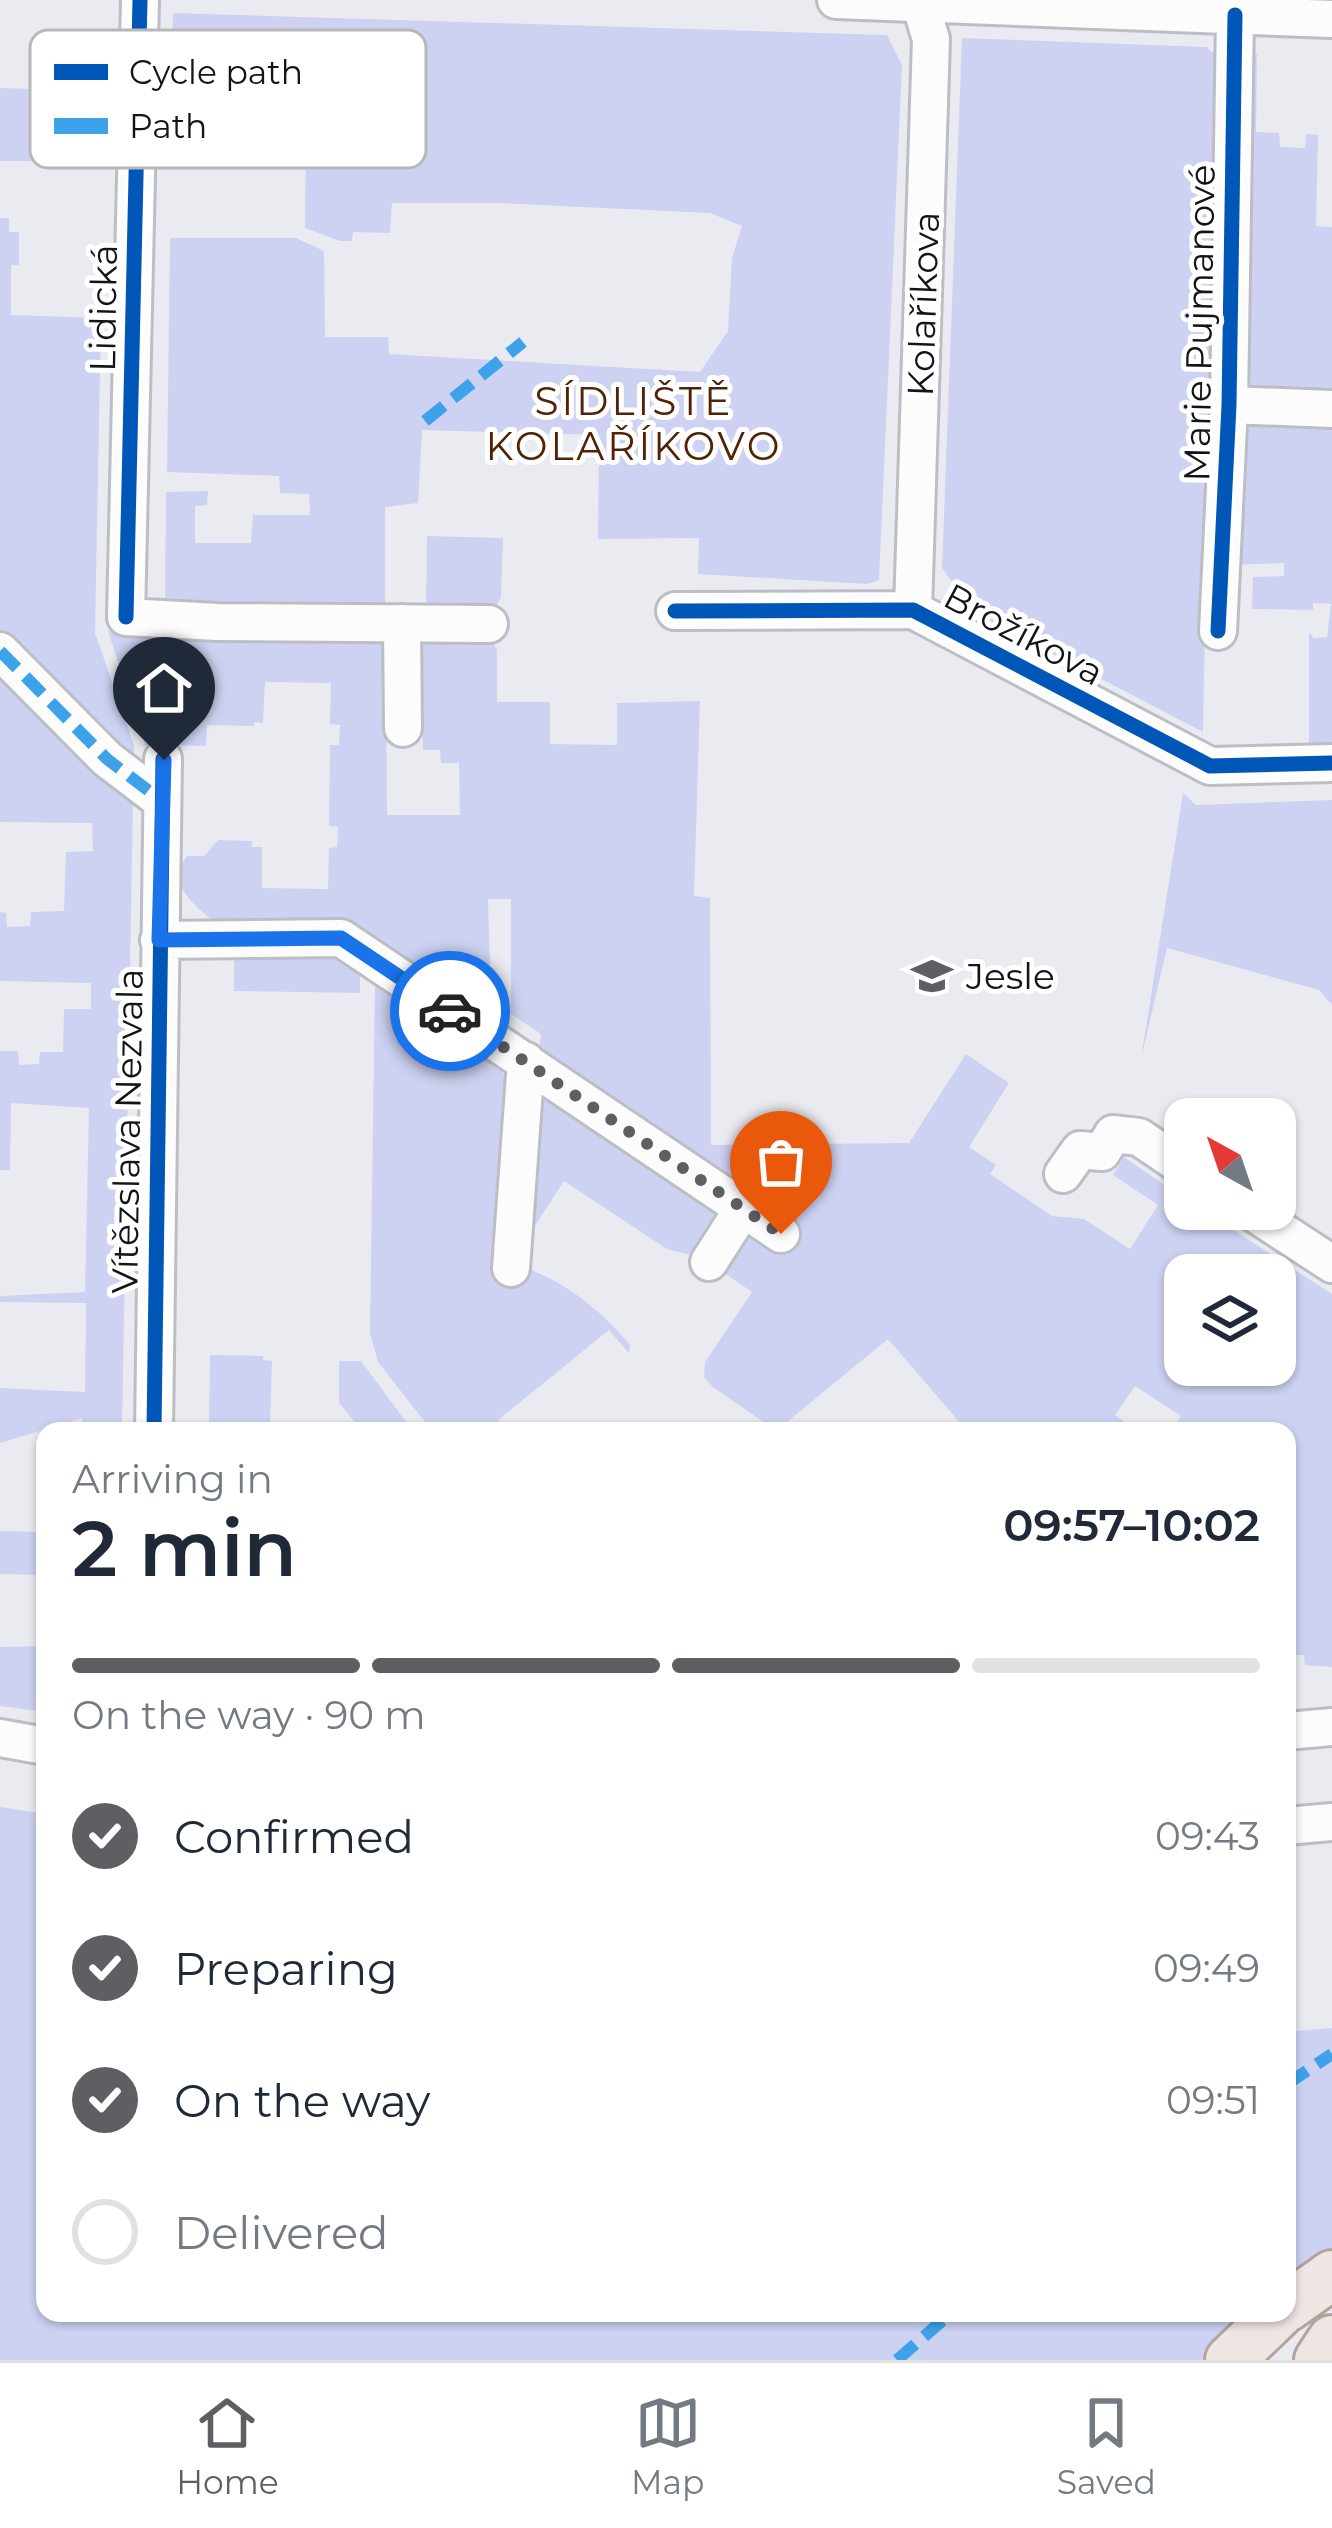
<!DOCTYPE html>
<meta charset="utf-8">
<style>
body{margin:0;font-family:Montserrat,sans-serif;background:#f2f2f3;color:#1f2937;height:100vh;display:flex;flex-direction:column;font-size:45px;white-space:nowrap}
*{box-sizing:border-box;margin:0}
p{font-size:39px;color:#747a83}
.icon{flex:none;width:66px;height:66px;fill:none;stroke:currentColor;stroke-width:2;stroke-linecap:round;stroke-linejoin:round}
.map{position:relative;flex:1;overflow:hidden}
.panel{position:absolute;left:36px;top:1422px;width:1260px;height:900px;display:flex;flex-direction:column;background:#fff;border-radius:24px;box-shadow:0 3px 9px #0004}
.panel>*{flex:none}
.needle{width:78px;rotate:320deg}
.fabs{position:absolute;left:1164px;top:1098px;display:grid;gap:24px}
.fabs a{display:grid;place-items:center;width:132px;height:132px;border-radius:24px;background:#fff;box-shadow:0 3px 9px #0004;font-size:60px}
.pin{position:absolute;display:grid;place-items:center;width:102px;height:102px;color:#fff;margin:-123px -51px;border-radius:50% 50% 50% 0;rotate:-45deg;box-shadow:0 0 12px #0007}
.pin .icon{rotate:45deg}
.courier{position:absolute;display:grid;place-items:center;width:120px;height:120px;margin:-60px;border:9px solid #1a73e8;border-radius:50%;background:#fff;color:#222;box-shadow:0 3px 15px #0007}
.overview em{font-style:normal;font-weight:600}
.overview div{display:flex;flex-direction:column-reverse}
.overview{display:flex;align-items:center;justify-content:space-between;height:204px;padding:0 36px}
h1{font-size:78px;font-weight:600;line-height:90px}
.bar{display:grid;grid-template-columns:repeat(4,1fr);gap:18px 12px;align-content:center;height:144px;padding:0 36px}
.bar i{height:15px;border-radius:9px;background:#e0e1e3}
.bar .active{background:#5e5f63}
.bar p{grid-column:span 4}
ol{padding:0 36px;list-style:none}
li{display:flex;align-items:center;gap:36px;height:132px}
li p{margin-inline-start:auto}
li .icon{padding:12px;border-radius:50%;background:#5e5f63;color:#fff;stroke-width:4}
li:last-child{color:#747a83}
li i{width:66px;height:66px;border:6px solid #e0e1e3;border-radius:50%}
.dock{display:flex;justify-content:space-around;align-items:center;height:168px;border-top:3px solid #e0e1e3;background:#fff;font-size:33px;color:#747a83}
.dock a{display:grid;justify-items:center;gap:6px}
.dock .active{color:#5e5f63}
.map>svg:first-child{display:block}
</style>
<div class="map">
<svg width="1332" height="2360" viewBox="0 0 1332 2360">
<rect width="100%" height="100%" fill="#eaebf1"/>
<path fill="#cdd2f2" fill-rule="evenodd" d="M173,13l714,22 15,30 -23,515 -12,4 -169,-10 1,-36 -101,1 1,-104 -177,-5 -4,73 -33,4v102l-220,-6 1,-111 42,-1 -1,14 -12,1v37h56l2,-28h57l-1,-21 -29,-1 -1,-17 -112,-4 3,-234h126l28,13 1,86h63l1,17 311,18 28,-41 4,-73 10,-32 -32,-13 -213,-10h-105l-2,30 -37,-1 -1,9h-12l-35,-13 1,-89h-135z
M962,38l245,9 4,5 46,2 -1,78 23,1 1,14 25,1 1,-14 12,1 -2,91 16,1v516l-23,1v-112l5,6 13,-1 4,-33 -18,-1v7l-61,-1 1,-32 31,-1v-13l-78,3 -3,166 -218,-114 -18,-15 -25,-35z
M0,88l35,1 -3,72h-32z
M0,218h9v14h10v33h-8v50l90,3 -6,315 39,112v22l-134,-124z
M427,536l76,2 -2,59 -6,12 -69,4z
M223,630l268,8 6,12v52h53v42l67,1v-42l83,-2 -6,195 16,2 1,247 198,-2 57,-89 43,29 -40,64 27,18 -6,9 62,42 32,3 46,30 28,-44 -45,-30 11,-18 61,42v10h16l131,85v373l-27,-2 -1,-10h-17v-34l9,-12 -9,-5v-173h-115l9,-15 -46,-30 -20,29 23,16h-171l-79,-92 -112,92 -63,-44 -9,-10 1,-15 47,-70 -50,-34 -35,-9 -103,-68 -35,54 -6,32c42,14 79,44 107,78l-1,8 -20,-23 -111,90 9,11h-75l-54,-69 -8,-29 5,-352 120,75 13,28 26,16 7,-66 -30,-20v-115h-23l3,102 -11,18 -119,-79 -144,-17c-17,-11 -37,-30 -41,-50l11,-17h17l14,-16 34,1v6h10v41l66,1 1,-41 8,-1 1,-20 -9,-1 1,-81h9l1,-20 -10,-1 1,-41 -66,-1 -2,41 -9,-1v4l-47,-1 -1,21 -61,-1 -37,-114zM386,677l36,21 1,52h17l1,13h18l1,52h-73zM1185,1275h90v90h-90z
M0,664l133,134 -11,633h-39l-1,-13 -82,25v-55l85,4 1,-89 -86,-1v-6l85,-4 4,-184 -78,-5 -1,67h-10v-119h18l1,14 20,-1 1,-12h23l1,-43h27v-26l-91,-2v-69l6,1 1,14 23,-1 1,-14 33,-1 2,-59 27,-1 -1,-28 -92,-1z
M1183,793l13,12 136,-5v205l-13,-15 -152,-42 -26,111z
M330,949l30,22v22l-126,-2v-40z
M210,1355l53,1v4l9,1 -2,63 6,7h-67z
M339,1361h22l52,70h-51l-23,-28z
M0,1531l45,1v43l-45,-1z
M45,1646v66l-45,-6v-59z
M0,1807l45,7v499h1211l-54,47h-1202z
M1332,2028v226l-45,29v-251z"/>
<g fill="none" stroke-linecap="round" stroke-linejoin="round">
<g stroke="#bdbec3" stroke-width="42">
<path id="minor" d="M140,0l-14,617 91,5 272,2
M836,0l496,19
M1229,405l103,4
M913,610l18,-571 -12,-39
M675,611l238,-1 297,156 122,-3
M402,623l1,105
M1218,631l11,-226 6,-390
M0,651l107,108 55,42
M159,940l182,-2 440,296
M1063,1174l17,-24 22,2 11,-18 26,3 46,31
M1248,1209l84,55
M709,1262l34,-53
M511,1268l15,-207
M154,1431l9,-672
M1287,1731l45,-4
M0,1738l45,8
M1287,1826l45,-4"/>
</g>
<g stroke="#b1a39e" stroke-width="54">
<path id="major" d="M1287,2307l45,-32
M1230,2360l49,-47
M1319,2360l13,-20"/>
</g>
<use href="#minor" stroke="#fcfcfd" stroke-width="36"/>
<use href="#major" stroke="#eee6e3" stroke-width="48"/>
<path stroke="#3da2ea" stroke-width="12" stroke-dasharray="24 12" stroke-linecap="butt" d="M425,421l98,-79
M0,651l107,108 55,42
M1287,2084l45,-30
M897,2360l54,-47"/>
<g stroke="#fff" stroke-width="22">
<path id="cycleway" d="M675,611l238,-1 297,156 122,-3
M126,617l14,-617
M1218,631l11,-226 6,-390
M154,1431l9,-672"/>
</g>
<use href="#cycleway" stroke="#0057b8" stroke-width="15"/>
</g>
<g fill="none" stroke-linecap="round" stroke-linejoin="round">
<path stroke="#5e5f63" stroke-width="12" stroke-dasharray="0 21.6" d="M450,1011l331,223"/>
<path stroke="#1a73e8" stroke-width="15" d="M164,760l-5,180 182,-2 109,73"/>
</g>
<defs>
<g id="school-bare" transform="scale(3.24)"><path d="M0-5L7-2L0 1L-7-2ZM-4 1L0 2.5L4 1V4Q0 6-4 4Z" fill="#5e5f63" stroke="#fff" stroke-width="2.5" paint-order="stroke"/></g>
</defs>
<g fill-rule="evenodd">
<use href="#school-bare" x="932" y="976"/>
</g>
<g text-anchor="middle" stroke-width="10" stroke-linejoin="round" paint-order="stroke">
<g font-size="36" fill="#131417" stroke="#fff">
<text transform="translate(923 304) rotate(-88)" y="13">Kolaříkova</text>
<text transform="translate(103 308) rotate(-89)" y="13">Lidická</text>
<text transform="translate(1199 323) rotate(-89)" y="13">Marie Pujmanové</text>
<text transform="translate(1024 634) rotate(28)" y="13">Brožíkova</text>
<text transform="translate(127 1131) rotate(-89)" y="13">Vítězslava Nezvala</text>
</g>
<g font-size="36" fill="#131417" stroke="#fff" text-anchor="start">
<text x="966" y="989">Jesle</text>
</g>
<g font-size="39" letter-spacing="3" fill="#512206" stroke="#fff">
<text x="634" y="415">SÍDLIŠTĚ<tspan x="634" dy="45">KOLAŘÍKOVO</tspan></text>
</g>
</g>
<rect x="30" y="30" width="396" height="138" rx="18" fill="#fff" stroke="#b8b8b9" stroke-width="3"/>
<rect x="54" y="64" width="54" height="16" fill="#0057b8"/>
<rect x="54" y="118" width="54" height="16" fill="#3da2ea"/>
<g font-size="33" fill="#131417">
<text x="129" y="84">Cycle path</text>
<text x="129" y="138">Path</text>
</g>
</svg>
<div class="fabs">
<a><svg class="needle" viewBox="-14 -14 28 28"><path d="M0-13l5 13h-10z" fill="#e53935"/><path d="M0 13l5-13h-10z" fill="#747a83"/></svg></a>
<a><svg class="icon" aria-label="layers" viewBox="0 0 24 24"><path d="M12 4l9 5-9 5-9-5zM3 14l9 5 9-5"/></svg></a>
</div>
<div class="pin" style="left:781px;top:1234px;background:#ea580c"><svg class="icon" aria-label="bag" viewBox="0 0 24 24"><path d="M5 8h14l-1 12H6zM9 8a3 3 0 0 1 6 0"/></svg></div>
<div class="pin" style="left:164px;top:760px;background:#1f2937"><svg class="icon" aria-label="home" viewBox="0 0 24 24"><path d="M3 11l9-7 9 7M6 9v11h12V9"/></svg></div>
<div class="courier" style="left:450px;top:1011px"><svg class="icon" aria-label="car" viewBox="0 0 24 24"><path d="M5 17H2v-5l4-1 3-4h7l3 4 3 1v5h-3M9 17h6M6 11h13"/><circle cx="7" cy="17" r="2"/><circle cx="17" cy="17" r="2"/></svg></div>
<section class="panel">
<div class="overview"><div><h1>2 min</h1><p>Arriving in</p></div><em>09:57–10:02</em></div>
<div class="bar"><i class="active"></i><i class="active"></i><i class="active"></i><i></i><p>On the way · 90 m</p></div>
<ol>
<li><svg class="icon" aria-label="check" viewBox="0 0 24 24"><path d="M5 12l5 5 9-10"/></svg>Confirmed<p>09:43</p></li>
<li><svg class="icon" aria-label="check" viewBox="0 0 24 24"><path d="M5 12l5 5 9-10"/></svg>Preparing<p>09:49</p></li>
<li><svg class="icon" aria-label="check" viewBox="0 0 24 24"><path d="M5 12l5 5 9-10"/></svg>On the way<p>09:51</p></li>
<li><i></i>Delivered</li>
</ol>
</section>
</div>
<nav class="dock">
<a class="active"><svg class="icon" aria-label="home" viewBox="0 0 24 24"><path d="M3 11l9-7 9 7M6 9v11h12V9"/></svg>Home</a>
<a><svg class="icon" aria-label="map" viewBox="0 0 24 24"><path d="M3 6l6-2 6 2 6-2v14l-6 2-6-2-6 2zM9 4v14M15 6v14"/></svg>Map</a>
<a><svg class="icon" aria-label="saved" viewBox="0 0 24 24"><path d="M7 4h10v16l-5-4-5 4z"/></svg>Saved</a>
</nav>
